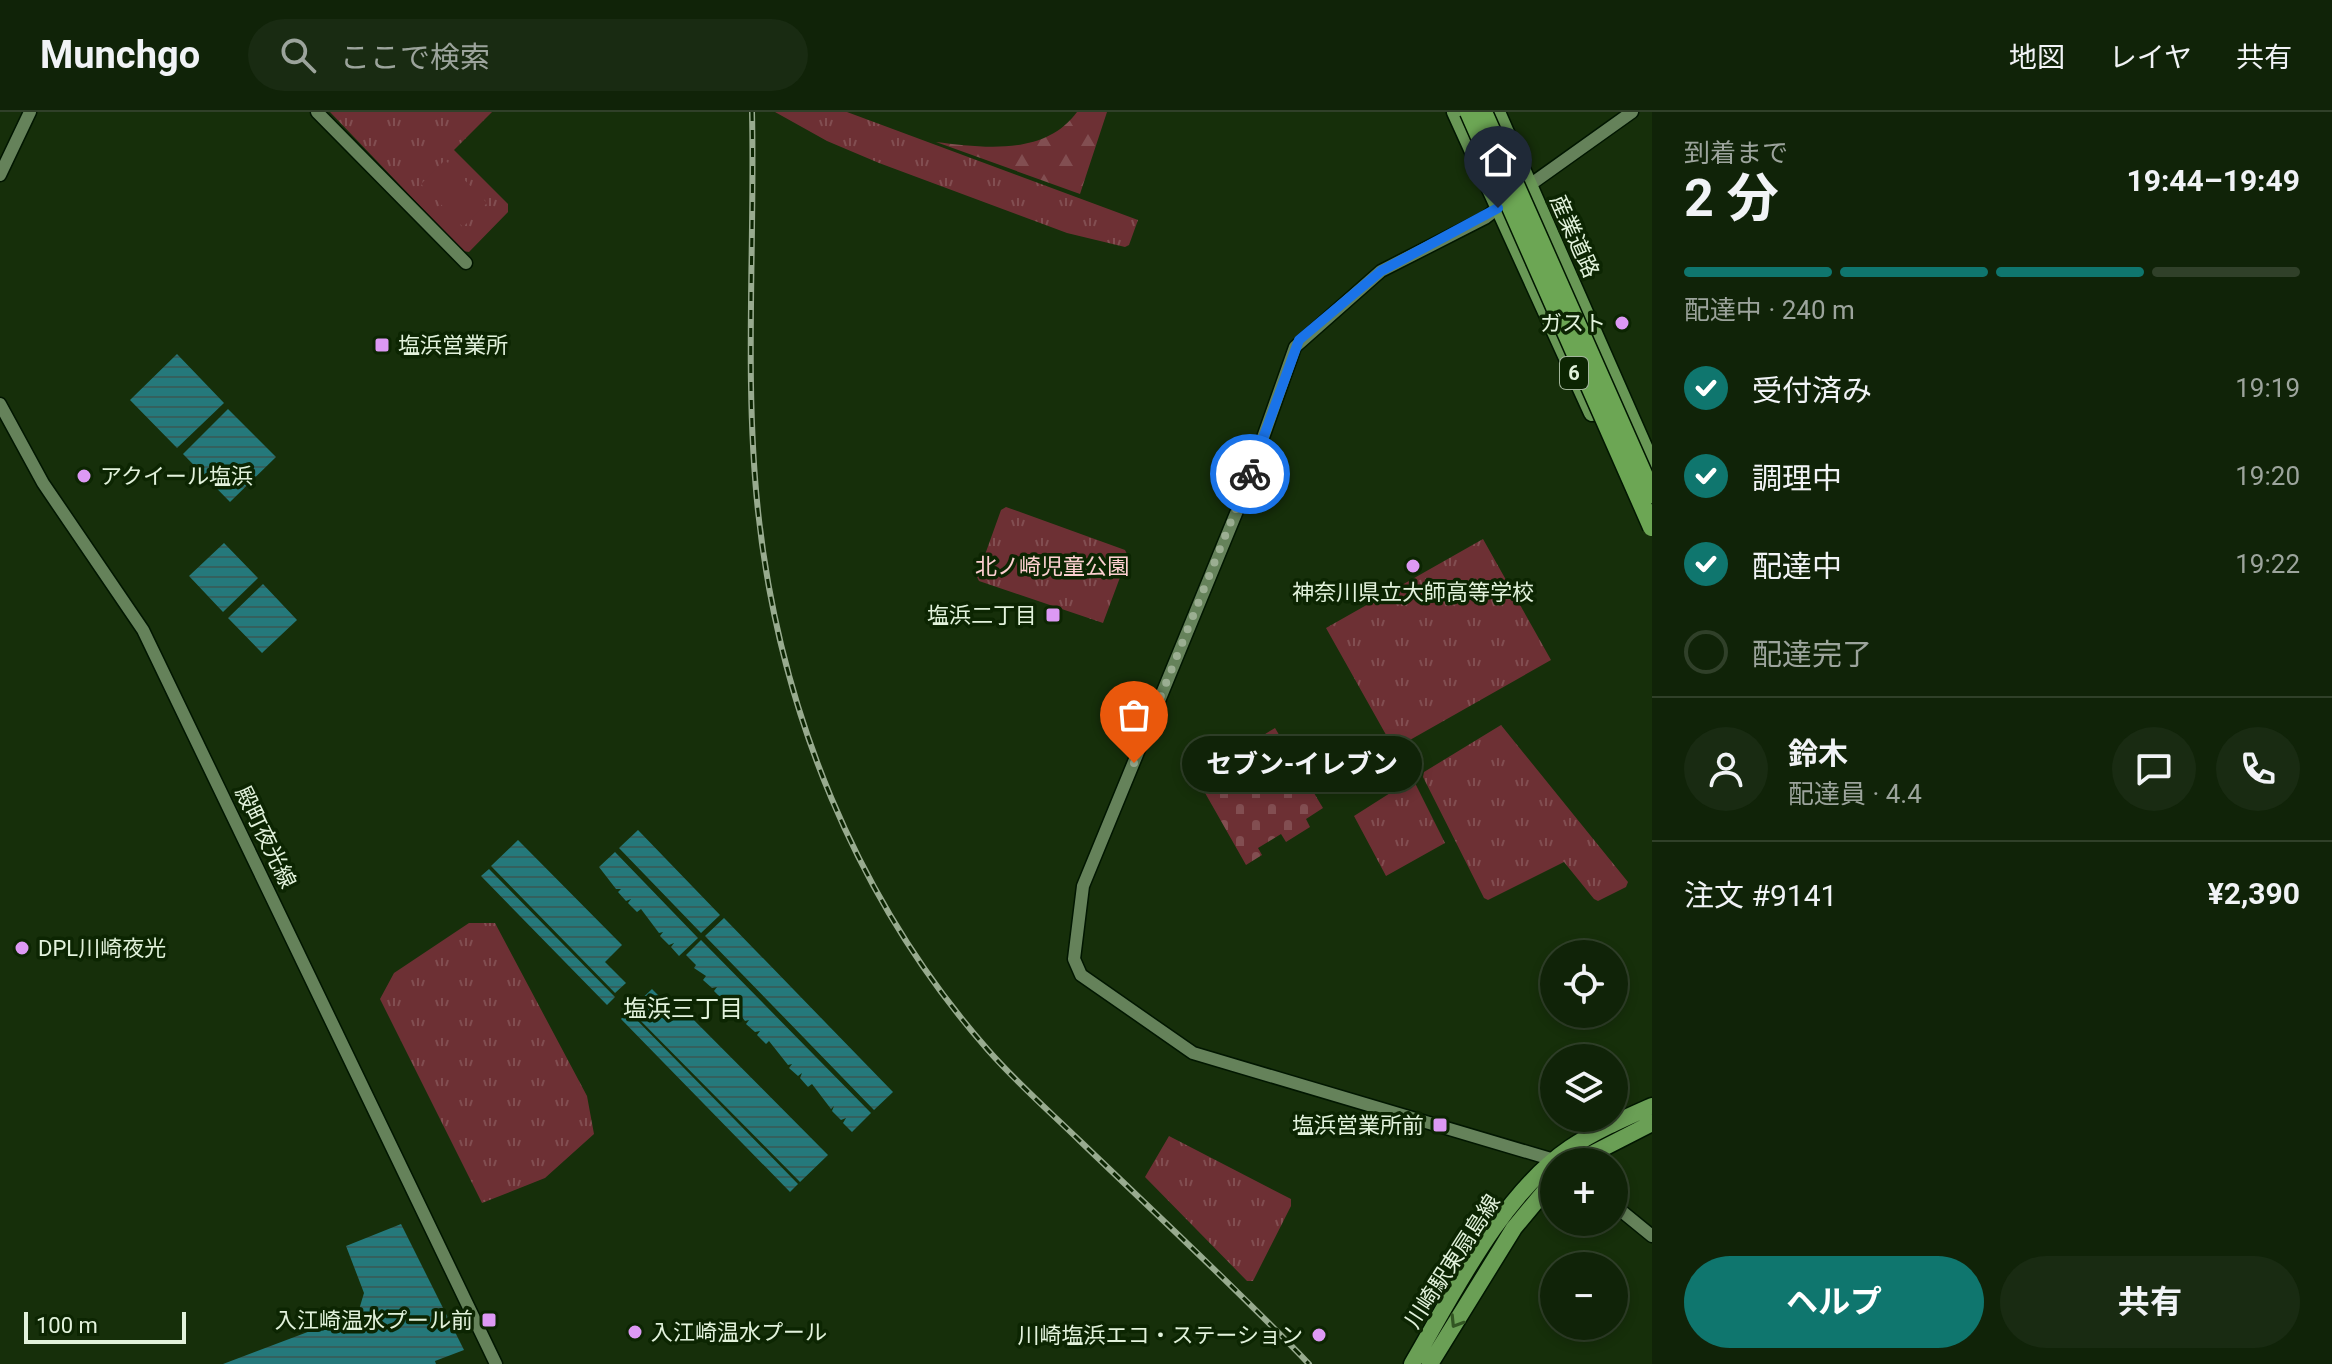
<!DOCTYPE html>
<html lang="ja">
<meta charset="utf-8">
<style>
body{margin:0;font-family:Roboto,"Noto Sans JP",sans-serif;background:#192b12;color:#f1f3f6;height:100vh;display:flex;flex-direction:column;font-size:30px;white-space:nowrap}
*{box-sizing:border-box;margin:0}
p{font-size:26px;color:#9ca49c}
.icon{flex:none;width:44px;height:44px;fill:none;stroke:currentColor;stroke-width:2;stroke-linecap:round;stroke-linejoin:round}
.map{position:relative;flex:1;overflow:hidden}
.details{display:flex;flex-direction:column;background:#102308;width:680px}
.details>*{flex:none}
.buttons{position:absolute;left:1540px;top:828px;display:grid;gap:16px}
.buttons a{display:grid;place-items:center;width:88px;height:88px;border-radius:50%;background:#102308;box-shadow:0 4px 12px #0003,0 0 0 2px #304029;font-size:40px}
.scale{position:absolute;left:24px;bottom:20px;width:162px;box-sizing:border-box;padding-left:8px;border:4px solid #e2f2dc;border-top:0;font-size:22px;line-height:28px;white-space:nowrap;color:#e2f2dc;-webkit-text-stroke:6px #0c2502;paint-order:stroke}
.pin{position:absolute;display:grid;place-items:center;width:68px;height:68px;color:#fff;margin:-82px -34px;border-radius:50% 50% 50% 0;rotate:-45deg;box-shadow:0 0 8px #0007}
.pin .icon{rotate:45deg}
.courier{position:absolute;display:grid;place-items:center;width:80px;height:80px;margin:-40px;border:6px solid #1a73e8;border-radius:50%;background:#fff;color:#222;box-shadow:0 2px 10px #0007}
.bubble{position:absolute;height:56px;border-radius:28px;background:#102308;box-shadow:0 4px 12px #0003,0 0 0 2px #304029;font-size:26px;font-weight:700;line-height:56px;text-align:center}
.overview em{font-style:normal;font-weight:700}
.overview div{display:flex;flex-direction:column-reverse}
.overview{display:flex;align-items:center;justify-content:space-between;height:136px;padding:0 32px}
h1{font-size:52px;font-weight:700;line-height:60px}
.bar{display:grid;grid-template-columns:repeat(4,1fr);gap:12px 8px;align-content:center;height:96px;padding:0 32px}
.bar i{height:10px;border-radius:6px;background:#304029}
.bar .active{background:#0f766e}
.bar p{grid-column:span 4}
.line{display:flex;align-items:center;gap:20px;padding:0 32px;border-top:2px solid #304029}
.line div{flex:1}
.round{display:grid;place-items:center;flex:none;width:84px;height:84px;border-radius:42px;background:#192b12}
ol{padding:0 32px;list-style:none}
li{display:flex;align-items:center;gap:24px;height:88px}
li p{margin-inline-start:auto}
li .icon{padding:8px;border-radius:50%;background:#0f766e;color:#fff;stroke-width:4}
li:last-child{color:#9ca49c}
li i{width:44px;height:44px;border:4px solid #304029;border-radius:50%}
.action{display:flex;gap:16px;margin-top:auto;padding:16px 32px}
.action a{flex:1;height:92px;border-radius:48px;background:#0f766e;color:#fff;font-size:32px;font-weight:700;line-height:92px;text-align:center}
.action a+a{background:#192b12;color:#f1f3f6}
header{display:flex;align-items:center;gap:48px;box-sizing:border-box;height:112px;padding:0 40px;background:#102308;border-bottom:2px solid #304029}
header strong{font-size:38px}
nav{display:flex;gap:44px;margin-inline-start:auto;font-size:28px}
.search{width:560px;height:72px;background:#192b12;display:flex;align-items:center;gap:20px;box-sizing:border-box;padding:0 28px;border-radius:44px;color:#9ca49c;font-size:30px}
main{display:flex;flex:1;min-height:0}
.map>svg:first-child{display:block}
</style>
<header>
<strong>Munchgo</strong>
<div class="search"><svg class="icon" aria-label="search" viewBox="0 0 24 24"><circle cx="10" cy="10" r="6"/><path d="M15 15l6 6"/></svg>ここで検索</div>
<nav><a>地図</a><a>レイヤ</a><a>共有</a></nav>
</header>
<main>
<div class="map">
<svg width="1652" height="1252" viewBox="0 0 1652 1252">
<defs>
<pattern id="grass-tufts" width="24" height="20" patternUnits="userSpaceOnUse" patternTransform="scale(2)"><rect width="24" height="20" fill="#6d3034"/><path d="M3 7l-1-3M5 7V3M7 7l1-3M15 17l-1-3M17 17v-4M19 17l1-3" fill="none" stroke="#824e51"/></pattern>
<pattern id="forest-firs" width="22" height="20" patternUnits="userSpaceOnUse" patternTransform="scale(2)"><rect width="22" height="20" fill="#6d3034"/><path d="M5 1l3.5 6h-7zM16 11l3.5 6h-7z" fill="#824e51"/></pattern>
<pattern id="cemetery-stones" width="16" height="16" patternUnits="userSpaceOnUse" patternTransform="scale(2)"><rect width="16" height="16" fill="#6d3034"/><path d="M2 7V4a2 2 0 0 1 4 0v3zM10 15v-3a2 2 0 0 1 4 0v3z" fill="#824e51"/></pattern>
<pattern id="water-rules" width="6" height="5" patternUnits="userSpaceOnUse" patternTransform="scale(2)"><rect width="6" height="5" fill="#25797b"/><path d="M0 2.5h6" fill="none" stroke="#34615e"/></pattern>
</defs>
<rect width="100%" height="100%" fill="#162f0a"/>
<path fill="url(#grass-tufts)" d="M330,0h162l-38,38 54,54v8l-39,40 -6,-1z
M775,0h72l291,108 -9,25 -4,2 -58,-14 -188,-70 -52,-22z
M1006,395l119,43 3,6 -25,67 -124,-42 -2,-4 24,-67z
M1483,427l68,121 -157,89 -68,-121z
M1501,613l127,157 -2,5 -28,14 -4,-2 -30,-37 -76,38 -4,-2 -61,-121 1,-5z
M1409,669l6,2 30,60 -59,33 -32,-60z
M469,811h26l92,173 7,38 -49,44 -63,25 -102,-204 14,-26z
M1169,1024l122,63v7l-38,75h-6l-102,-104z"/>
<path fill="url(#forest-firs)" d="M1077,0h30l-27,82 -144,-52c48,6 109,14 141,-30z"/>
<path fill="url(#cemetery-stones)" d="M1275,616l48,80 -17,11 4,8 -24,15 -5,-8 -23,14 4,7 -16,10 -50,-88z"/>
<path fill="#6d3034" d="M445,48l42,43 -24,24 -42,-43z"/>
<path fill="url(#water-rules)" d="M177,242l47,49 -47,45 -47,-48z
M228,297l48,48 -46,45 -47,-48z
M224,431l34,35 -35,34 -34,-36z
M263,472l34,36 -35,33 -34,-35z
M638,718l82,85 -19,18 -82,-85z
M518,728l104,105 -17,17 21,21 -11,10 -124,-127z
M615,740l83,86 -19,18 -8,-9 3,-4 -5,2 -9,-9 3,-4 -4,1 -18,-24 -4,3 -9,-9 3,-4 -5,2 -8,-9 3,-3h-5l-17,-22z
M489,757l126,128 -8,8 -126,-129z
M724,806l169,174 -19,18 -169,-174z
M701,828l170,173 -19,19 -9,-9 3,-5 -5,2 -9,-9 2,-5 -3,3 -19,-25 -4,3 -8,-9 2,-5 -4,3 -9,-8 3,-4 -4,1 -19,-24 -3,3 -9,-9 3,-4 -5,1 -9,-8 3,-4 -4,1 -18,-24 -4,3 -9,-9 3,-4 -5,1 -9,-8 3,-4 -12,-8 2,-3 -10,-10z
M652,877l10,10 6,-5 160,161 -28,27 -170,-172z
M628,899l170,173 -8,8 -169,-173z
M401,1112l63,126 -29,11 1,3h-213l135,-51 6,-20 -18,-47z"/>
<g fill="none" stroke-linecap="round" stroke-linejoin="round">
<g stroke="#011600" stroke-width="15">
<path id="tertiary" d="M317,0l149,151
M0,63l30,-63
M1524,77l108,-77
M1503,92l-18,14 -104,53 -86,76 -58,164 -154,375 -9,73 7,16 112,78 368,109
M0,292l43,79 100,147 353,734
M1614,1093l38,31"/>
</g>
<g stroke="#011600" stroke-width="19">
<path id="primary" d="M1455,0l137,301
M1497,0l155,353"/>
</g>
<g stroke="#011600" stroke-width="19">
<path id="trunk" d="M1576,1050l76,-39
M1412,1252c41,-70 90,-170 158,-216 25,-17 55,-30 82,-42
M1430,1252l84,-136 40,-48"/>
</g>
<use href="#tertiary" stroke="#65825a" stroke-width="12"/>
<use href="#primary" stroke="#699856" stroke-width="16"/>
<use href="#trunk" stroke="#6a9f55" stroke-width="16"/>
<g stroke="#98ab8f" stroke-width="6">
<path id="rail" d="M752,0c3,132 -8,267 6,399 21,197 98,389 230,539 28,32 61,61 92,91 77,74 155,146 229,223"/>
</g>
<use href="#rail" stroke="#0c2502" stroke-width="3" stroke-dasharray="9" stroke-linecap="butt"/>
<g stroke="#011600" stroke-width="21" stroke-linecap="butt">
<path id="motorway-bridge" d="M1469,0l183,415
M1483,0l169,382"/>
</g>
<use href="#motorway-bridge" stroke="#6ca654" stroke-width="18"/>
</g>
<defs><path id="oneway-chevron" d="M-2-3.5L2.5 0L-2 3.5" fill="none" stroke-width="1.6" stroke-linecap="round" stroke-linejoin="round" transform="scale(2)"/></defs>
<use stroke="#325623" href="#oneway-chevron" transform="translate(1456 1210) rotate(122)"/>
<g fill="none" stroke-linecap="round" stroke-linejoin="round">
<path stroke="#9bae92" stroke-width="8" stroke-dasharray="0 14.4" d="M1134,651l116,-289"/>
<path stroke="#1a73e8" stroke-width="10" d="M1250,362l49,-134 82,-69 117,-63"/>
</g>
<g fill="#dd99f4" stroke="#0c2502" stroke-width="3">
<circle cx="1622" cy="211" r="8"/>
<rect x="374" y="225" width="16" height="16" rx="4"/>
<circle cx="84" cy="364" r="8"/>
<circle cx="1413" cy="454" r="8"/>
<rect x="1045" y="495" width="16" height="16" rx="4"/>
<circle cx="22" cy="836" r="8"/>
<rect x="1432" y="1005" width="16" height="16" rx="4"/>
<rect x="481" y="1200" width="16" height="16" rx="4"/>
<circle cx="635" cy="1220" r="8"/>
<circle cx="1319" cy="1223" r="8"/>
</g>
<g text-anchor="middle" stroke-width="7" stroke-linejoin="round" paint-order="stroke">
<rect fill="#0c2502" stroke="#a2b49b" stroke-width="2" x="1560" y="245" width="28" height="32" rx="6"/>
<g font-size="20" font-weight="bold" fill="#e2f2dc">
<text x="1574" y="268">6</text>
</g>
<g font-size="22" fill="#e2f2dc" stroke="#0c2502">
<text transform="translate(1575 124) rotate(66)" y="8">産業道路</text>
<text transform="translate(266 725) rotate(64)" y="8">殿町夜光線</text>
<text transform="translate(1452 1149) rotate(-57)" y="8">川崎駅東扇島線</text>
</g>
<g font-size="22" fill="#e2f2dc" stroke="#0c2502" text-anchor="end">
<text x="1606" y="219">ガスト</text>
<text x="398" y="241" text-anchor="start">塩浜営業所</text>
<text x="100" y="372" text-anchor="start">アクイール塩浜</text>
<text x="1413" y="488" text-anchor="middle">神奈川県立大師高等学校</text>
<text x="1037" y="511">塩浜二丁目</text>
<text x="38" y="844" text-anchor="start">DPL川崎夜光</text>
<text x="1424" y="1021">塩浜営業所前</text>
<text x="473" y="1216">入江崎温水プール前</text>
<text x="651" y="1228" text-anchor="start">入江崎温水プール</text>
<text x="1303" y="1231">川崎塩浜エコ・ステーション</text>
</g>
<g font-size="22" fill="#fdd0d1" stroke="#0c2502">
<text x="1052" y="462">北ノ崎児童公園</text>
</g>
<g font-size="24" fill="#e2f2dc" stroke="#0c2502">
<text x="683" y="905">塩浜三丁目</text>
</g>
</g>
</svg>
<div class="buttons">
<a><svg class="icon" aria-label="locate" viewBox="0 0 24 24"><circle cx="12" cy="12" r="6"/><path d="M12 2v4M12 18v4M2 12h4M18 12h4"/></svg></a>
<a><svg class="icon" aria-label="layers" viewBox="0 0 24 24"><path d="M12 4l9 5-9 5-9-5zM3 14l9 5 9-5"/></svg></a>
<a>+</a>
<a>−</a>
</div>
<div class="scale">100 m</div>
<div class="pin" style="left:1134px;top:651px;background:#ea580c"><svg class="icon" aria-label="bag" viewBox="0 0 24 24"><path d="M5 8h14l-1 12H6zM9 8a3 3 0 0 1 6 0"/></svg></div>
<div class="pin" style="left:1498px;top:96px;background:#1f2937"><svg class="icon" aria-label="home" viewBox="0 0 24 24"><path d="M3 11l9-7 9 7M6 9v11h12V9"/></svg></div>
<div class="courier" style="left:1250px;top:362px"><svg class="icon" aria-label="bike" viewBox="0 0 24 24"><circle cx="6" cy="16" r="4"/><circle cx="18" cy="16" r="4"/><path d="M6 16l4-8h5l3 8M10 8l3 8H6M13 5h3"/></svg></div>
<div class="bubble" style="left:1182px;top:624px;width:240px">セブン-イレブン</div>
</div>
<section class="details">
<div class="overview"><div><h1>2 分</h1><p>到着まで</p></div><em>19:44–19:49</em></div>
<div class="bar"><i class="active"></i><i class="active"></i><i class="active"></i><i></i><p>配達中 · 240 m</p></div>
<ol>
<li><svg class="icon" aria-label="check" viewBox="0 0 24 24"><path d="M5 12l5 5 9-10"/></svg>受付済み<p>19:19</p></li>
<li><svg class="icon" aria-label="check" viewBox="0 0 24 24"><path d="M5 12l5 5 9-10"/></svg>調理中<p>19:20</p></li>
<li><svg class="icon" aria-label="check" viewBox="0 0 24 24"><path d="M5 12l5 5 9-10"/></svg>配達中<p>19:22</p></li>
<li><i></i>配達完了</li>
</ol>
<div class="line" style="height:144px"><a class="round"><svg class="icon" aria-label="person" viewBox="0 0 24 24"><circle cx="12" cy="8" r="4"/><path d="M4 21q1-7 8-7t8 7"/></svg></a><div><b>鈴木</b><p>配達員 · 4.4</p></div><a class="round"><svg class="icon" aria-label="chat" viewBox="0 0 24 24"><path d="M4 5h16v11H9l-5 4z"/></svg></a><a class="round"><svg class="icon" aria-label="phone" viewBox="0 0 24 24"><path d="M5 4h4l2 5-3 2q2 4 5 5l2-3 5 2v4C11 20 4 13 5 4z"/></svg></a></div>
<div class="line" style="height:104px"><div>注文 #9141</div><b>¥2,390</b></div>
<div class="action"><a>ヘルプ</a><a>共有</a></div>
</section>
</main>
